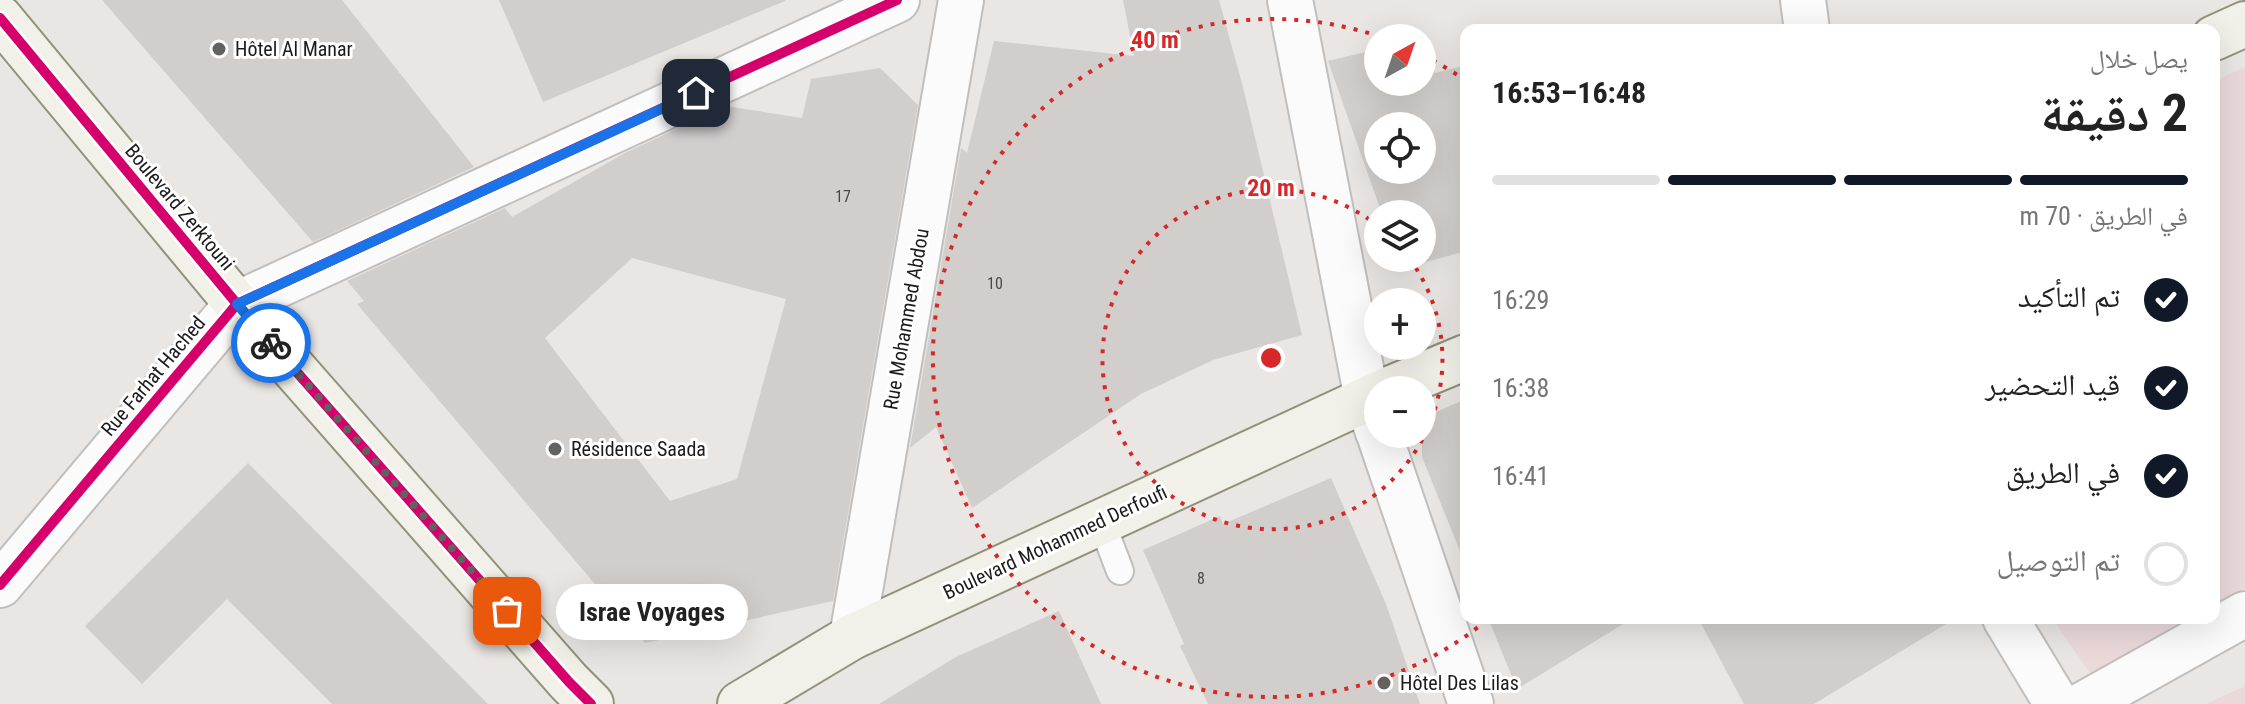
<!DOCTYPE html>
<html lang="ar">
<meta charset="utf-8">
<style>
body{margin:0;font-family:"Roboto Condensed","Noto Naskh Arabic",sans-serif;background:#f2f2f2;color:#222;direction:rtl;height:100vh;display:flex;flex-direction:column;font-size:30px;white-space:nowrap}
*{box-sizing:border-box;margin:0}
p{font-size:26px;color:#767676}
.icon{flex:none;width:44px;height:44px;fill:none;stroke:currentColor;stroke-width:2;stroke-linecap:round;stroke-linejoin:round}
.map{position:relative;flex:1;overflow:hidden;direction:ltr}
.drawer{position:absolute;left:1460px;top:24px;width:760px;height:600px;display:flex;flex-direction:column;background:#fff;border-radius:16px;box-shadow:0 8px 32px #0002;direction:rtl}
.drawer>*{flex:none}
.needle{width:52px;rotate:40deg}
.buttons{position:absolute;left:1364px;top:24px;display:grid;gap:16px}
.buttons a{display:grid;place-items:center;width:72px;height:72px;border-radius:50%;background:#fff;box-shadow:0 8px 32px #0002;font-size:40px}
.pin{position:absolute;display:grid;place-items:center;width:68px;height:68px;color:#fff;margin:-34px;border-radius:16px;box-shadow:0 4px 12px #0006}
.courier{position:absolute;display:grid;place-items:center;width:80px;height:80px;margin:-40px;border:6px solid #1a73e8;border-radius:50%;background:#fff;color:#222;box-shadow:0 2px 10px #0007}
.bubble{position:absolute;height:56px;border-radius:28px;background:#fff;box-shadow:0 8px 32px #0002;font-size:26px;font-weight:700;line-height:56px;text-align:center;direction:rtl}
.head em{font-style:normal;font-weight:700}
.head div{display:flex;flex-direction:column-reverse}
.head{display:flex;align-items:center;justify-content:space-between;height:136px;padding:0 32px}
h1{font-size:52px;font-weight:700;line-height:60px}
.bar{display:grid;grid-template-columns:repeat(4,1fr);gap:12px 8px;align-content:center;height:96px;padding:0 32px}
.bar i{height:10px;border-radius:6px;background:#e0e0e0}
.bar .on{background:#111827}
.bar p{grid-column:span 4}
ol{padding:0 32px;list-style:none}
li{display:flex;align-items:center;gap:24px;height:88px}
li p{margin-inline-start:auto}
li .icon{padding:8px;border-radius:50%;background:#111827;color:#fff;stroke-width:4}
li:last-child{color:#767676}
li i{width:44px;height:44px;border:4px solid #e0e0e0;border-radius:50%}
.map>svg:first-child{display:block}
</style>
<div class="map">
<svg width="2245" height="704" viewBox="0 0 2245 704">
<rect width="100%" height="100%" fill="#e9e6e3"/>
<path fill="#ebd9da" d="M2245,67v521l-31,17v-524z
M2052,618h139l-101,55z
M2245,686v18h-39z"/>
<path fill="#d2cecc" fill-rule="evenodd" d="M102,0h240l132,167 -161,75z
M499,0h286v1l-242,101z
M1123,0h96l24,87 59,248 -89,25 -72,34 -169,114 -36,-81 -26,21 51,-300 6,5 27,-112 140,15z
M1422,41l13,32 31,-8v186l-65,18 -4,-11h25v-44h-40l-54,-153 50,-12v33h44zM1378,126h44v44h-44z
M880,68l38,37 -85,496 -188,42 -288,-339 7,-3 -17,-20 158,-73 7,9 113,-64 101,-47 76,12 9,-39zM632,258l154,41 -49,180 -67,22 -125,-163z
M1466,399v162h-2l-42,-104v-39z
M248,463l240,241h-156l-105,-105 -85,85 -57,-58z
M1331,478l55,126 34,100h-212l-28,-58 4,-2 -41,-94 77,-34 3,8z
M1059,611l42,93h-222l77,-47z
M1488,618h145l-116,71z
M1698,618h258l-142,86h-70z"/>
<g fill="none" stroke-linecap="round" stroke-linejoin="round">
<g stroke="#c0bfbe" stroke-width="30">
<path id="lane" d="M1101,521l19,50"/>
</g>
<g stroke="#c0bfbe" stroke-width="48">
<path id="street" d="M1290,0l77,399 11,33
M1803,0l4,30
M1379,434l92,270
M0,585l237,-281 660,-304
M2005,618l52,86
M852,637l109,-637
M2084,704l161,-90"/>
</g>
<g stroke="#93917c" stroke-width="48">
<path id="secondary" d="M0,18l237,286 332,378 22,22
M2214,38l31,-14
M1387,390l79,-33
M740,704l112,-67 526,-243"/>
</g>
<use href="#lane" stroke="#fcfbfb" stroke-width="26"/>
<use href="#street" stroke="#fcfbfb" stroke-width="44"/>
<use href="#secondary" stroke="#f2f1e9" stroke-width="44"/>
<g stroke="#fff" stroke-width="15">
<path id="cycleway" d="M0,18l237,286 332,378 22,22
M0,585l237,-281 660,-304"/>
</g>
<use href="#cycleway" stroke="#d6006c" stroke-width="10"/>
</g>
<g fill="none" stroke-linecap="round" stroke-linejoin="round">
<path stroke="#636261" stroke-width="8" stroke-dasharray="0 14.4" d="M271,343l236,268"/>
<path stroke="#1a73e8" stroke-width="10" d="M271,343l-34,-39 459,-211"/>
</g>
<g fill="none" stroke="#d62828" stroke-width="4" stroke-dasharray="4 8">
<path d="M1409 258A170 170 0 1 1 1378 226"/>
<path d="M1487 620A339 339 0 1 1 1381 37M1422 55A339 339 0 0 1 1465 80"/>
</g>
<g fill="#636261" stroke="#fff" stroke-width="3">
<circle cx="219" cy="49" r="8"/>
<circle cx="555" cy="449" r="8"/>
<circle cx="1384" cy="683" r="8"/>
</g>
<g text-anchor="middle" stroke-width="6" stroke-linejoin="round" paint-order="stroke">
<g font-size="16" fill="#494847">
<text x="843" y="202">17</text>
<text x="995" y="289">10</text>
<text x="1201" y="584">8</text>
</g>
<g font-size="20" fill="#1b1b1b" stroke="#fff" text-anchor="start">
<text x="235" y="56">Hôtel Al Manar</text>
<text x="571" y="456">Résidence Saada</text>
<text x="1400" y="690">Hôtel Des Lilas</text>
</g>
<g font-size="20" fill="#1b1b1b" stroke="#fff">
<text transform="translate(180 207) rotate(50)" y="7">Boulevard Zerktouni</text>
<text transform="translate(906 319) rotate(-80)" y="7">Rue Mohammed Abdou</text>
<text transform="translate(153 376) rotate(-50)" y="7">Rue Farhat Hached</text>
<text transform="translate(1055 542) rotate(-25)" y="7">Boulevard Mohammed Derfoufi</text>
</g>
</g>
<circle cx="1271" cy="358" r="12" fill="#d62828" stroke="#fff" stroke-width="4"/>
<g font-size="24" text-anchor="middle" font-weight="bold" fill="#d62828" stroke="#fff" stroke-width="6" stroke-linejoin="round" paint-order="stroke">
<text x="1155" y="48">40 m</text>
<text x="1271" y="196">20 m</text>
</g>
</svg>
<div class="buttons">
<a><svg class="needle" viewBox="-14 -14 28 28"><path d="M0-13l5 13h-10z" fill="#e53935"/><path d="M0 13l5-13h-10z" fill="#767676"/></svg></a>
<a><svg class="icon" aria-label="locate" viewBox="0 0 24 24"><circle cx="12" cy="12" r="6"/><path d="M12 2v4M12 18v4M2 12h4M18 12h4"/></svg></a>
<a><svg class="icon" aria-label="layers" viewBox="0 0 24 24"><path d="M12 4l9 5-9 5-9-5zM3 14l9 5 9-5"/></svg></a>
<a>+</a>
<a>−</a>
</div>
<div class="pin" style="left:507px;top:611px;background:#ea580c"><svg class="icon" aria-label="bag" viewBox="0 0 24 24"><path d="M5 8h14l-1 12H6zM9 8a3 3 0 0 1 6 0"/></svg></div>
<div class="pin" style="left:696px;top:93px;background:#1f2937"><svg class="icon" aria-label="home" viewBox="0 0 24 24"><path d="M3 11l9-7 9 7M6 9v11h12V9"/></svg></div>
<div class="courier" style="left:271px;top:343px"><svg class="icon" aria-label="bike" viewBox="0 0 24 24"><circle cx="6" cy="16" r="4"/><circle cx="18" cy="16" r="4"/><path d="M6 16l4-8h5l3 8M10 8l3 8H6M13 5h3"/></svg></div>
<div class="bubble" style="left:556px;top:584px;width:192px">Israe Voyages</div>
<section class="drawer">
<div class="head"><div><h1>2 دقيقة</h1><p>يصل خلال</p></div><em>16:48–16:53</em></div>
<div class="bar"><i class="on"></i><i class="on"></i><i class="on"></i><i></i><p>في الطريق · 70 m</p></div>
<ol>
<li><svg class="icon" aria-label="check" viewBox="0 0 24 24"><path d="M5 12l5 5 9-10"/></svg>تم التأكيد<p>16:29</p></li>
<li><svg class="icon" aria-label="check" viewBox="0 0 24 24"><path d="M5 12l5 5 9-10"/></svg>قيد التحضير<p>16:38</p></li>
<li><svg class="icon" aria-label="check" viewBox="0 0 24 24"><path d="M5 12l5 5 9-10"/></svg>في الطريق<p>16:41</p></li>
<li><i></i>تم التوصيل</li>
</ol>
</section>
</div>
